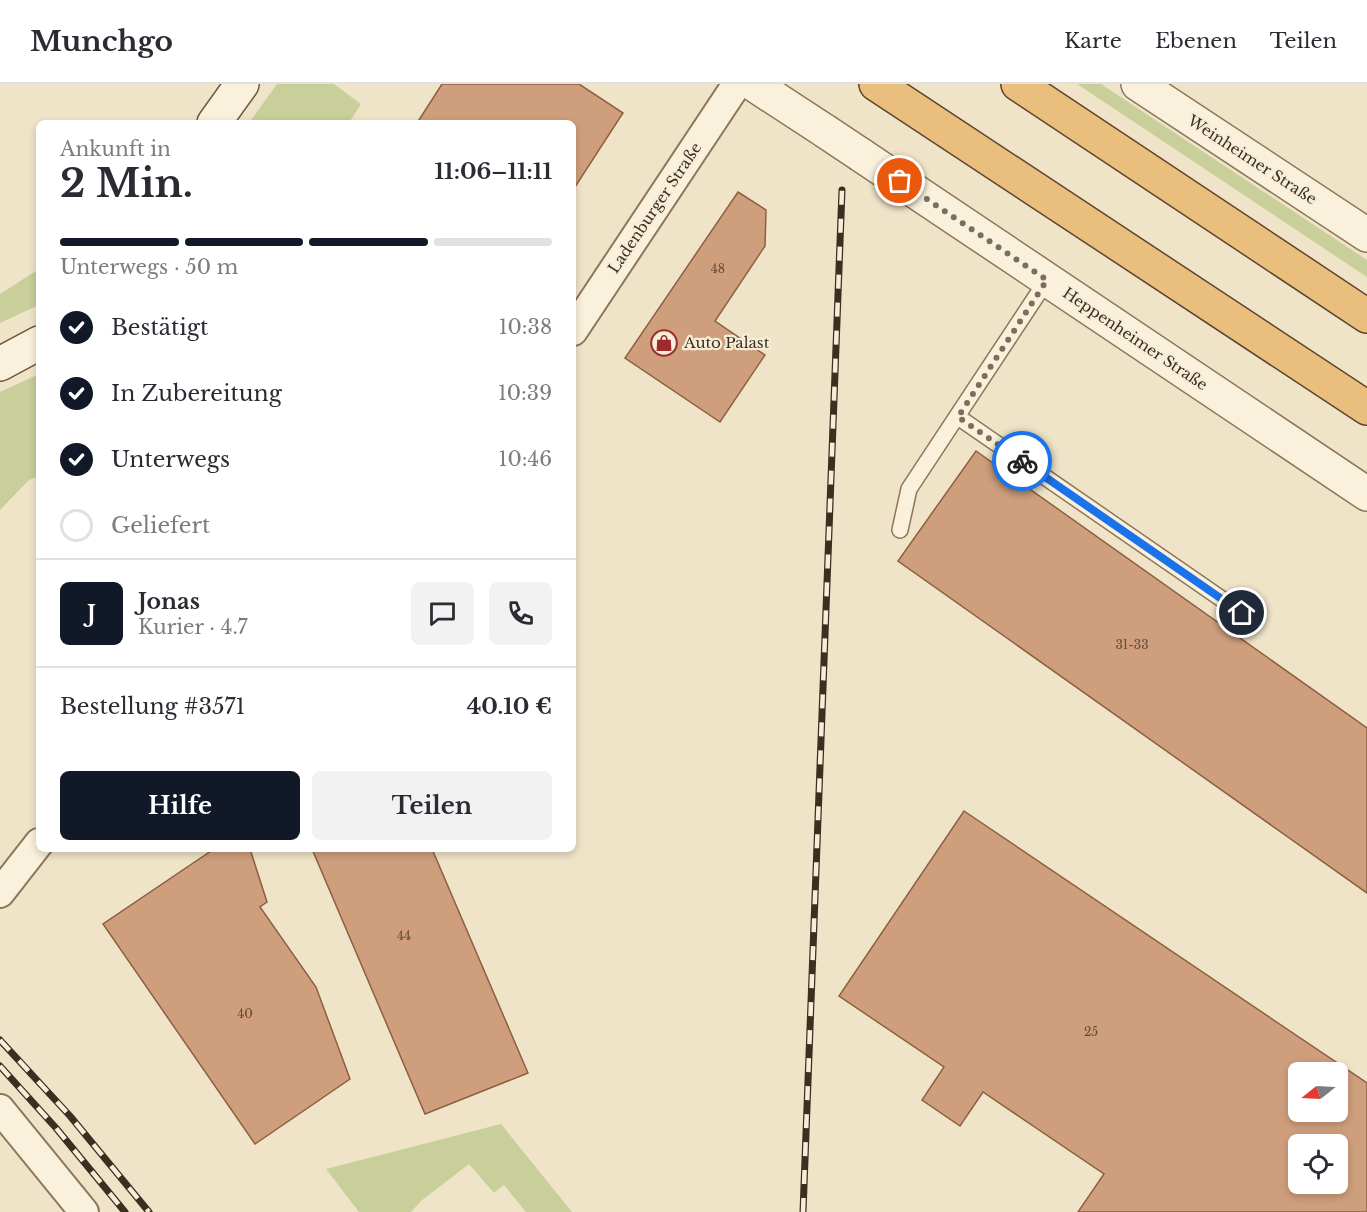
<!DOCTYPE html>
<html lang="de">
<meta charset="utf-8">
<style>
body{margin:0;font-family:"Libre Baskerville",serif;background:#f2f2f3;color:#2b2b33;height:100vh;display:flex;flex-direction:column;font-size:22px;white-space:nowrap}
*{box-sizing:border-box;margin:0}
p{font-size:20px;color:#7c7c81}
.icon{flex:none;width:33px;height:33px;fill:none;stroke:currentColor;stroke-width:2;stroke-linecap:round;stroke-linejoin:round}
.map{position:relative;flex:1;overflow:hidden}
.details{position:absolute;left:36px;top:36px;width:540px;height:732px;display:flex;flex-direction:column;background:#fff;border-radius:9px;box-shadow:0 3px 9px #0003}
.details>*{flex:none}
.needle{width:39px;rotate:252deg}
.fabs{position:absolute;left:1288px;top:978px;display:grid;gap:12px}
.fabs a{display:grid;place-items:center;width:60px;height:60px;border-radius:9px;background:#fff;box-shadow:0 3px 9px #0003;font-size:30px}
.pin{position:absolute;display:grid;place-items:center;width:51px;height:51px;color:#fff;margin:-26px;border:3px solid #fff;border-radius:50%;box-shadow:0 2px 6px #0007}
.courier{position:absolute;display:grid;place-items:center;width:60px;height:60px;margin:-30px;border:4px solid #1a73e8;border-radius:50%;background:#fff;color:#222;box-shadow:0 2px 8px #0007}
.summary em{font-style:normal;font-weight:700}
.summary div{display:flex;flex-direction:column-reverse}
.summary{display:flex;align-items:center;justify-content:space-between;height:102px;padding:0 24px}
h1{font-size:39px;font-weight:700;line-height:45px}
.bar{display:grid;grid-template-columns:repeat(4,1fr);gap:9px 6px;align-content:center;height:72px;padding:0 24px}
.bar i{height:8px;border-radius:4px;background:#e1e1e2}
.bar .selected{background:#111827}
.bar p{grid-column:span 4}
.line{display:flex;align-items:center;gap:15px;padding:0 24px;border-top:2px solid #e1e1e2}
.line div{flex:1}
.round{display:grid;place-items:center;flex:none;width:63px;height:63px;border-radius:9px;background:#f2f2f3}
ol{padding:0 24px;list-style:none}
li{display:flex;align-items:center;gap:18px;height:66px}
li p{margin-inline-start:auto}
li .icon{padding:6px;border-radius:50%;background:#111827;color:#fff;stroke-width:4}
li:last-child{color:#7c7c81}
li i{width:33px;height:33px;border:3px solid #e1e1e2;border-radius:50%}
.action{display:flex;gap:12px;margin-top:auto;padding:12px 24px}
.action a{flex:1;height:69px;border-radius:9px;background:#111827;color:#fff;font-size:24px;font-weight:700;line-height:69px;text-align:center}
.action a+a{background:#f2f2f3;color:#2b2b33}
header{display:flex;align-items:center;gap:36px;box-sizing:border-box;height:84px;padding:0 30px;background:#fff;border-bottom:2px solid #e1e1e2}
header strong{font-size:28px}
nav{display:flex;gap:33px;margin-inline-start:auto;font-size:21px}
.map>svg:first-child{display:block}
</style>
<header>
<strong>Munchgo</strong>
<nav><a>Karte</a><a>Ebenen</a><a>Teilen</a></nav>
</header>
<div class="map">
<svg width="1367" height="1128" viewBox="0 0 1367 1128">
<rect width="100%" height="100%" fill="#f0e4c8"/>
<path fill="#c9cf9b" d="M277,0h57l27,20 -12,19h-100z
M1077,0h24l266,176v17z
M39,185v36l-39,18v-29z
M39,290v102l-10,4 -29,30v-118z
M501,1040l71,88h-46l-22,-27 -10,8 -25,-29 -48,37 -10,11h-52l-33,-43z"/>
<path fill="#cf9f7d" stroke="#8d5f41" stroke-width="1.5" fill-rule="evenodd" d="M442,0h137l44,29 -50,77v-67h-156z
M738,108l28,18 -1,36 -50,75 50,34 -45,67 -95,-64z
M976,367l391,277v165l-469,-332z
M964,727l403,272v129h-289l26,-38 -121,-82 -23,34 -38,-26 22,-33 -105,-71zM1299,988h39v40h-39zM1299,1060h39v40h-39z
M214,765h36l17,53 -7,5 56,80 34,92 -95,65 -152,-220z
M312,765h120l96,224 -103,41z"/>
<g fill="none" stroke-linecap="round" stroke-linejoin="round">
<g stroke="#8d765c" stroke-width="18">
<path id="service" d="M958,333l284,196
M900,446l9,-41 138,-209"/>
</g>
<g stroke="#8d765c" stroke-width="32">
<path id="minor" d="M573,247l164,-247
M0,809l39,-50
M0,1025l84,103"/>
</g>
<g stroke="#8d765c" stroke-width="36">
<path id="tertiary" d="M753,0l72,47
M1138,0l229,151
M861,71l506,339"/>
</g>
<g stroke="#6f573f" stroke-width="36">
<path id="secondary" d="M214,39l28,-39
M0,280l39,-21"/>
</g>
<g stroke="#5b4430" stroke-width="36">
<path id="trunk" d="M876,0l491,324
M1018,0l349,232"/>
</g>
<use href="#service" stroke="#faf1dc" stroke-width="15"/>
<use href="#minor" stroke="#faf1dc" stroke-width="28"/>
<use href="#tertiary" stroke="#faf1dc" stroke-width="33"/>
<use href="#secondary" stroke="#faf1dc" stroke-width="33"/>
<use href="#trunk" stroke="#eabe7c" stroke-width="33"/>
<g stroke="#3d2e20" stroke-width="7">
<path id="rail" d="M0,956l70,76 79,96
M0,982l56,62 69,84
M803,1128l39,-1022"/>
</g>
<use href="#rail" stroke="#f7eed8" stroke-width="4.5" stroke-dasharray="14" stroke-linecap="butt"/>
<g stroke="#8d765c" stroke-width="36" stroke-linecap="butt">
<path id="tertiary-bridge" d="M825,47l36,24"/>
</g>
<use href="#tertiary-bridge" stroke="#faf1dc" stroke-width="33"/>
</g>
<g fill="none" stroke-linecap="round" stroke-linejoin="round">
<path stroke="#7c6e5b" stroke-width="6" stroke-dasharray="0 10.8" d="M900,97l147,99 -89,137 64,44"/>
<path stroke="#1a73e8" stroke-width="8" d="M1022,377l220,152"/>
</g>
<defs>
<g id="shop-ring" transform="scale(1.35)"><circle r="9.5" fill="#f7eed8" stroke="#9e2a2b" stroke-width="1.5"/><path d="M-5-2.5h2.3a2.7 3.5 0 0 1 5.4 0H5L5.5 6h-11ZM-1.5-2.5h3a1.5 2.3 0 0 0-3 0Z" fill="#9e2a2b"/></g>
</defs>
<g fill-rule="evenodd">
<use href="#shop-ring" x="664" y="259"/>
</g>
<g text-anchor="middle" stroke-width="4.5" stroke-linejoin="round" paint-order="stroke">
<g font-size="12" fill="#624a37">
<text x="718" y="189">48</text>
<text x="1132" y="565">31-33</text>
<text x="404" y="856">44</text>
<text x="245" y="934">40</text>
<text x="1091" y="952">25</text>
</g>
<g font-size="15" fill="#3d2e20" stroke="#f7eed8">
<text transform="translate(1252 76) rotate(33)" y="5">Weinheimer Straße</text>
<text transform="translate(655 124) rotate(-56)" y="5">Ladenburger Straße</text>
<text transform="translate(1135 255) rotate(34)" y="5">Heppenheimer Straße</text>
</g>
<g font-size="15" fill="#3d2e20" stroke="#f7eed8" text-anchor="start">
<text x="684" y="264">Auto Palast</text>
</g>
</g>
</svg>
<div class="fabs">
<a><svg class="needle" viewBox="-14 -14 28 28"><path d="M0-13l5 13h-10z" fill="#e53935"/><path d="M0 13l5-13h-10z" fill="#7c7c81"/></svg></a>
<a><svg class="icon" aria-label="locate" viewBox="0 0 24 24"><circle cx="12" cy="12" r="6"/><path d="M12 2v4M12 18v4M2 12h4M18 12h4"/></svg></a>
</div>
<div class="pin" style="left:900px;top:97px;background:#ea580c"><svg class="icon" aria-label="bag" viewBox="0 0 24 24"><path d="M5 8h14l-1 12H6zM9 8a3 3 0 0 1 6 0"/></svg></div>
<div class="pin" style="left:1242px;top:529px;background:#1f2937"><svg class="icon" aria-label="home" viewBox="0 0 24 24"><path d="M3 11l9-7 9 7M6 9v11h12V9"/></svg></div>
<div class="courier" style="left:1022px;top:377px"><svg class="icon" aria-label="bike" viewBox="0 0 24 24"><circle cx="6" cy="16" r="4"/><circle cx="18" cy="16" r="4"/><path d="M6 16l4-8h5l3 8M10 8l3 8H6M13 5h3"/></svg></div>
<section class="details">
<div class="summary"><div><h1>2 Min.</h1><p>Ankunft in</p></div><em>11:06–11:11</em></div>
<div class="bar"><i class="selected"></i><i class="selected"></i><i class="selected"></i><i></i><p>Unterwegs · 50 m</p></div>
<ol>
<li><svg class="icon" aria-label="check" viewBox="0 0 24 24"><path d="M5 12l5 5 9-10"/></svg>Bestätigt<p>10:38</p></li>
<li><svg class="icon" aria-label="check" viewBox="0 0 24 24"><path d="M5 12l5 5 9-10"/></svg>In Zubereitung<p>10:39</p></li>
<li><svg class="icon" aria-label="check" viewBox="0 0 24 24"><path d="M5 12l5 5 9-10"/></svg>Unterwegs<p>10:46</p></li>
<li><i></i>Geliefert</li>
</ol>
<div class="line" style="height:108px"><b class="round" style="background:#111827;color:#fff">J</b><div><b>Jonas</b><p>Kurier · 4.7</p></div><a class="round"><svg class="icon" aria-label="chat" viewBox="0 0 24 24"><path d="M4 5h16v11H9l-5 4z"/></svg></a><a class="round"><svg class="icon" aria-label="phone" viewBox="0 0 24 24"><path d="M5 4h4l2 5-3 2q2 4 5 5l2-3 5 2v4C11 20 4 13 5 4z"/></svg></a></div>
<div class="line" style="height:78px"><div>Bestellung #3571</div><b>40.10 €</b></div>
<div class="action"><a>Hilfe</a><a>Teilen</a></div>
</section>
</div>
